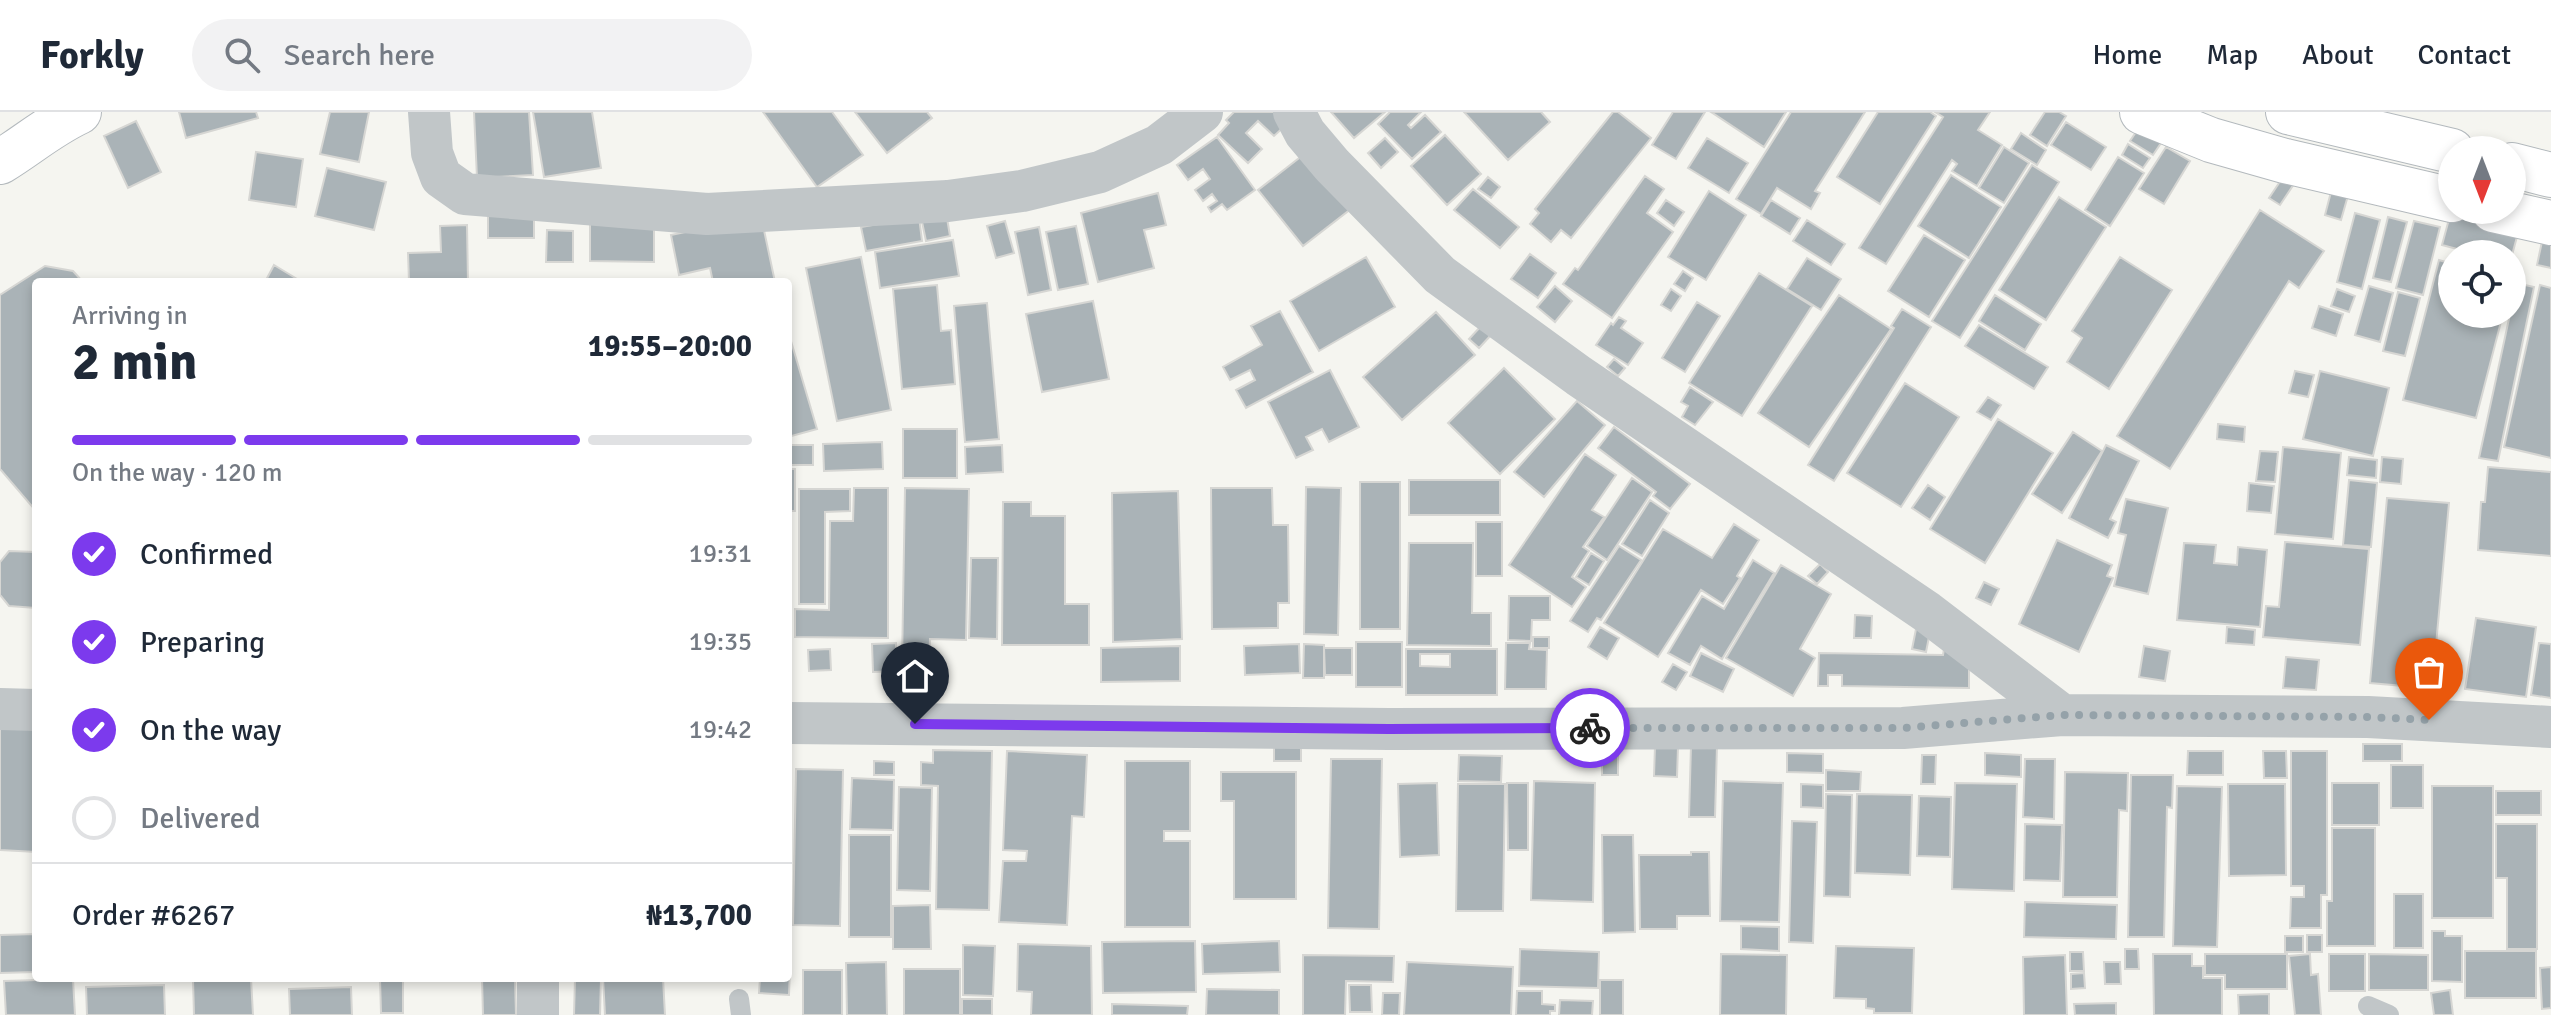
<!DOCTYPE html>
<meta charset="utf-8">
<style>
body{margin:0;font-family:Signika,sans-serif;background:#f2f2f3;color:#1f2937;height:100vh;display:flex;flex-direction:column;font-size:30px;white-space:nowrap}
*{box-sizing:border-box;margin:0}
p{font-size:26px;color:#747a83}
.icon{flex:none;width:44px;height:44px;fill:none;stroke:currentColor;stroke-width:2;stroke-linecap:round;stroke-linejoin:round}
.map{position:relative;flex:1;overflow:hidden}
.panel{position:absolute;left:32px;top:166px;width:760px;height:704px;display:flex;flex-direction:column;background:#fff;border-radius:8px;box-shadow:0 4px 12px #0003}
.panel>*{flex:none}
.needle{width:52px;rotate:180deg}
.tools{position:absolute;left:2438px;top:24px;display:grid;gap:16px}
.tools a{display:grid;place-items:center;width:88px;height:88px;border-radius:50%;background:#fff;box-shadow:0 4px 12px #0003;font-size:40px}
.pin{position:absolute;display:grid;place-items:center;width:68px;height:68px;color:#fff;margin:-82px -34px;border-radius:50% 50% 50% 0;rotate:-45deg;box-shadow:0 0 8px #0007}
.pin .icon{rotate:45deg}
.courier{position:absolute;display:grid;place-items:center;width:80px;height:80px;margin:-40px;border:6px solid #7c3aed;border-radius:50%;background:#fff;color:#222;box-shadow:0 2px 10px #0007}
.overview em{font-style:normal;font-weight:700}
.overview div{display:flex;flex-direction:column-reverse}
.overview{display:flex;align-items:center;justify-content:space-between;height:136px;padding:0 40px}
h1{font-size:52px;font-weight:700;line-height:60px}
.bar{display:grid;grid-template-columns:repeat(4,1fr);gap:12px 8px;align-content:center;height:96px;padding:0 40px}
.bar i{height:10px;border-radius:6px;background:#e0e1e3}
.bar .selected{background:#7c3aed}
.bar p{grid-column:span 4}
.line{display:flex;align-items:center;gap:20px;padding:0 40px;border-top:2px solid #e0e1e3}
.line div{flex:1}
ol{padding:0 40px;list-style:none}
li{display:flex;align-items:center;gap:24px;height:88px}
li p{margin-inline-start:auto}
li .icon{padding:8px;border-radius:50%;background:#7c3aed;color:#fff;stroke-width:4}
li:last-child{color:#747a83}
li i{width:44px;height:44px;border:4px solid #e0e1e3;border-radius:50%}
header{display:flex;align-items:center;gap:48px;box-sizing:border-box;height:112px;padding:0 40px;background:#fff;border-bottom:2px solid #e0e1e3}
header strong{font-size:38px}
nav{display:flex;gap:44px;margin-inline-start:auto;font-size:28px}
.search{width:560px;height:72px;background:#f2f2f3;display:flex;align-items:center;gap:20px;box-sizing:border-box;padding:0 28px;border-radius:44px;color:#747a83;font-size:30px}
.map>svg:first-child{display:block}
</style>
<header>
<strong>Forkly</strong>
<div class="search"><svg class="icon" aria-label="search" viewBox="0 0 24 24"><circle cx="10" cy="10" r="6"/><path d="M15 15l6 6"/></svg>Search here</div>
<nav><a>Home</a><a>Map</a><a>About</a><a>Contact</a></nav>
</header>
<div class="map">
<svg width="2551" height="903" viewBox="0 0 2551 903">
<rect width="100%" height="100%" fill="#f5f5f0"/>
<path fill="#aab3b7" stroke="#d6d6d3" stroke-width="2" fill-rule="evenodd" d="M179,0h77l2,6 -72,20z
M330,0h39l-10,50 -39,-8z
M474,0h55l4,63 -56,3z
M533,0h59l9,56 -57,9z
M763,0h69l31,43 -46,32z
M855,0h72l5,6 -45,35z
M1234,0h40l13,12 -13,12 -16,-15 -12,12 16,16 -14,14 -30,-28 11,-12 -3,-3z
M1331,0h54l-31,26z
M1390,0h31l-13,13 3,3 14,-13 16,17 -29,27 -34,-35z
M1464,0h77l9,10 -42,38z
M1613,0h5l33,26 -80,100 -10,-8 -10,12 -21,-18 9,-11 -4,-4z
M1673,0h32l-29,47 -24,-14z
M1711,0h75l-22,35z
M1791,0h74l-50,79 5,2 -9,16 -34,-21 -16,26 -25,-15z
M1878,0h52l6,4 -56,88 -43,-27z
M1935,0h55l-12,18 24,15 -25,41 -25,-15 5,-7 -5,-4 -66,104 -27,-16 84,-131z
M2045,0h14l7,4 -19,30 -17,-11z
M136,9l25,51 -33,16 -24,-52z
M2066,10l40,25 -15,23 -40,-25z
M2138,17l23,14 -8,12 -23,-14z
M2021,21l25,17 -9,15 -26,-16z
M1445,23l36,39 -34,31 -36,-39z
M1217,25l38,53 -28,20 -5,-6 -11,8 -3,-5 9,-6 -5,-7 -9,7 -8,-11 15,-11 -7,-10 -15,11 -11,-15z
M1385,26l13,14 -17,16 -13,-15z
M1707,26l41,25 -19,30 -41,-25z
M2128,32l22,14 -7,10 -21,-13z
M2004,35l25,16 -25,40 -25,-15z
M2166,35l24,14 -26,43 -25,-15z
M1312,36l44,57 -53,41 -45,-56z
M256,40l47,7 -7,48 -47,-7z
M2118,45l26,16 -34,53 -25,-16z
M2032,53l27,17 -99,156 -28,-17z
M327,56l59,14 -12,48 -59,-14z
M1951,63l50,32 -32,51 -51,-32z
M1645,64l19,13 -17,24 26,19 -61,86 -49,-34 12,-16 3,2z
M1488,65l12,10 -9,11 -13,-9z
M2283,65l11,7 -14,21 -11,-7z
M2332,76l17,4 -8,28 -16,-5z
M1473,77l46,38 -19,21 -46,-38z
M1709,79l37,24 -40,65 -38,-23z
M1158,81l8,32 -22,5 10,38 -56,14 -17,-69z
M2059,85l47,30 -60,93 -47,-30z
M1666,88l18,12 -10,14 -17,-13z
M1771,88l29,18 -10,16 -29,-18z
M2452,96l68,18 -8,29 -36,-1 -34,-9z
M2260,98l64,41 -25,37 -10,-7 -119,188 -53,-33z
M488,100h46v26h-46z
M946,100l4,24 -24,5 -5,-24z
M2355,101l25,7 -18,69 -25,-7z
M761,104l14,66h-62l-3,-14 -31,7 -8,-40z
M919,105l3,24 -56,10 -5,-24z
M2388,105l19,5 -16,60 -18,-4z
M590,106h64v44l-64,-1z
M1807,108l38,24 -14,21 -38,-24z
M1005,109l9,32 -18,5 -9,-32z
M2414,109l26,6 -17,68 -27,-7z
M467,113l1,57h-59l-1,-29 33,-1 -1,-26z
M1076,114l12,58 -30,6 -12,-58z
M1039,115l12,63 -23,5 -13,-63z
M547,118l26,1v31h-27z
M2544,120l7,1v35l-14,-3z
M1924,123l41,25 -36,57 -41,-26z
M953,128l6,36 -79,12 -5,-36z
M1530,142l26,19 -18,25 -27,-19z
M861,145l30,153 -54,11 -31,-153z
M1366,145l29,50 -76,44 -29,-50z
M2120,145l52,33 -63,99 -42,-27 15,-24 -10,-7z
M1807,146l34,21 -20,31 -34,-21z
M2439,148l13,4v50h51l-27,104 -73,-18z
M274,153l28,17h-37z
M45,154l28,5 10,11h-47v229l-36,-42v-174z
M1683,159l10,7 -8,13 -11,-7z
M1759,161l53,33 -70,110 -53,-33z
M2516,171l18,4 -36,174 -19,-3 31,-144h2z
M937,173l4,46 10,-1 4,54 -53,5 -9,-100z
M2540,173l11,3v170l-47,-11z
M1555,174l17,15 -17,21 -18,-15z
M2369,174l24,7 -13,49 -25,-7z
M1671,177l10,7 -10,15 -10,-6z
M2337,177l18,7 -6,16 -18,-6z
M2398,180l22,6 -15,58 -22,-5z
M1839,183l52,34 -82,118 -51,-34z
M1995,183l46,29 -16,26 -46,-29z
M1093,189l16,78 -67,13 -16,-78z
M1697,190l23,14 -35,56 -23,-14z
M987,191l12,136 -34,3 -11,-136z
M2319,194l24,8 -7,22 -24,-8z
M1902,197l29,18 -97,154 -26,-16 86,-137 -3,-2z
M1280,199l33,61 -67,36 -10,-18 19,-10 -5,-10 -20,10 -7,-13 39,-22 -11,-19z
M1436,200l39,43 -73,65 -39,-43z
M1619,205l7,4 -5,7 22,15 -15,22 -32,-20 15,-22 2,2z
M1482,213l10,9 -13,14 -10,-9z
M1979,213l69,42 -14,22 -69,-43z
M788,219l29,98 -29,8z
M1614,247l11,9 -7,8 -11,-9z
M1504,256l51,51 -55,55 -52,-51z
M1330,258l29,57 -30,15 -7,-13 -16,8 7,13 -17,8 -28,-56z
M2295,259l19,4 -6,22 -19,-4z
M2320,259l69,17 -16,68 -70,-17z
M1905,271l54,34 -58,90 -54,-34z
M1690,275l23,15 -18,23 -13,-8 6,-11 -7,-4z
M1988,285l13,8 -10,15 -14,-8z
M1577,289l28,24 -61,72 -30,-25z
M1998,307l55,34 -68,110 -55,-34z
M2218,312l27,3 -1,15 -27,-3z
M1614,315l76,57 -20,25 -17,-13 3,-4 -58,-44z
M903,317h54v49h-54z
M2073,320l29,19 -40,62 -30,-19z
M882,330l1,27 -59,2 -1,-27z
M788,333h25v20h-25z
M1002,333l1,27 -37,2 -1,-27z
M2106,333l33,16 -29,58 6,3 -8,16 -39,-20z
M2283,335l58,6 -8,86 -58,-5z
M2260,339l18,1 -3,30 -19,-1z
M1585,342l31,21 -24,35 12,7 -21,30 6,4 -17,26 14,10 -14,20 -63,-42z
M2349,345l28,3 -1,18 -29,-3z
M2382,345l21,2 -2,25 -21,-2z
M2488,355l63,5v84l-73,-6 3,-48h4z
M788,357h7v42h-7z
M1632,366l20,14 -45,68 -20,-14z
M1409,368h91v35h-91z
M2349,368l28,3 -6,64 -28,-2z
M1360,370h40v147h-40z
M2249,371l25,3 -3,27 -24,-2z
M1928,373l17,12 -15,23 -18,-12z
M1306,375l35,1 -3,147 -34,-1z
M854,376h34v150l-93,-1v-28l34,1 1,-89h23z
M905,376l64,1 -3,151 -36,-1 -1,25h-27z
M1211,376h61l1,37h15l1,78h-11v25l-66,1z
M799,377h51v22l-25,1v92h-26z
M1178,379l4,148 -69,3 -1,-149z
M2387,386l62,5 -14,153h-6l-3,32 -56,-5z
M2126,387l42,9 -20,86 -34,-8 12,-51 -8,-2z
M1650,388l19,13 -27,43 -20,-12z
M1003,390h28v14h34v88h24v41h-87z
M788,410h3l-2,119h-1z
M1476,410h26v54h-26z
M1734,412l25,16 -22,36 3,2 -17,26 -22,-14 -43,67 -54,-34 59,-94 49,29z
M2057,428l55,25 -5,11 6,2 -34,74 -60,-28z
M2285,430l84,7 -9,96 -97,-8 3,-31 13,1z
M1409,431h64l-1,70h19v33l-84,-1z
M2184,431l32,2 -2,18 23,2 1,-18 29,3 -7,77 -83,-7z
M1619,434l22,14 -40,60 -4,-2 -9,14 -18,-11z
M9,439l27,1v56l-27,-2 -9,-11v-33z
M1591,441l13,8 -15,24 -13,-8z
M971,446h27l-1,81 -28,-1z
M1753,448l21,13 -52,86 -21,-13 -11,19 -22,-12 34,-57 22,13z
M1820,452l8,8 -11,12 -9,-8z
M1781,453l50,29 -31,55 15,9 -22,38 -67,-38z
M1984,470l15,7 -8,16 -15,-7z
M1509,484h41v24h-18l-1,21 -23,-1z
M1855,503l17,1 -1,22h-17z
M2476,506l60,9 -10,70 -61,-8z
M1600,515l19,11 -12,21 -19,-12z
M2227,515l28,3 -1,15 -28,-2z
M1916,517l14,3 -4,20 -14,-3z
M1533,525h16v11h-16z
M1356,530h46v45h-46z
M896,531l1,28 -24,1 -1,-28z
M1506,531h24l-1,6 18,1 -1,39h-41z
M2539,531l12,1v54l-20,-3z
M1299,532l1,29 -55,2 -1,-29z
M1304,532l20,1v33h-21z
M1180,534v35l-79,1v-34z
M2144,534l26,5 -5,30 -26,-4z
M1324,536h28v27h-27z
M830,537l1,21 -22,1 -1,-21z
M1406,537h91v46h-91zM1420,542h30v13l-30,-1z
M1944,537h25v39l-127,-2v-11h-14v11h-10l1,-33 124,2z
M1701,541l33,16 -11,23 -33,-16z
M2286,545l33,3 -3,30 -33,-2z
M1673,552l14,8 -11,18 -14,-8z
M0,610l36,2v128l-36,-2z
M1274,630h27v19h-27z
M2363,632h39v17h-39z
M1691,633l26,1 -2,71h-26z
M1655,634l23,1 -1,30 -23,-1z
M933,638l59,1 -3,159 -53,-1 2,-123 -17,-1v-23l12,1z
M1007,639l80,4 -3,62 -12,-1 -5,109 -68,-3 4,-61h23l1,-10 -24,-1z
M2188,639h35v24h-36z
M2263,639h23l1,27h-23z
M2291,639h36v144h-6v33h-31l1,-31h13v-11h-13z
M1602,641h16v22h-16z
M1787,641l36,1v19l-36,-1z
M1985,641l36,2v22l-36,-2z
M1459,643l43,1 -1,26 -43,-1z
M1922,643h14l-1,29h-14z
M1331,647h51l-3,170 -51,-1z
M2025,647h30l-1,60 -31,-2z
M874,649l20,1v13h-20z
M1125,649h65v70h-26v10h26v86h-65z
M2391,653h32v43h-32z
M796,657l47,1 -3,156 -47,-1z
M1826,658l35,2 -1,19h-34z
M1221,660h75v127h-62v-98h-13z
M2065,660l63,1 -1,38 -8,-1 -2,87h-54z
M2131,663h42l-1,33 -5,-1 -3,130h-36z
M852,666l42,2 -1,50 -43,-1z
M1534,669l61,2 -2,119 -62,-2z
M1723,669l60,2 -4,139 -59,-1z
M1437,671l2,72 -39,2 -2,-73z
M1507,671h21v67h-20z
M1955,671l62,1 -3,107 -62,-2z
M2332,671h47v42h-47z
M1458,672h47l-2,127h-47z
M1801,672l22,1v23l-22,-1z
M2228,672h57l1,91 -57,1z
M2177,674l45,1 -5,160 -44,-1z
M2432,674h61v132h-61z
M899,675l33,1 -2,103 -33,-1z
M2496,679h45v24h-45z
M1826,682l26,1 -2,102 -26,-1z
M1857,682l55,1 -2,80 -55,-2z
M1919,684l32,1 -1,60 -33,-1z
M1792,709l25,1 -4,121 -24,-1z
M2025,712l37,1 -2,56 -36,-1z
M2496,712h41v125h-30v-71h-11z
M2332,716h43v118h-48v-45h5z
M849,723h42v102h-42z
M1602,723h31l2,97 -32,1z
M1691,740h18l1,64h-33v13h-37l-1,-74h52z
M2394,782h29v54h-29z
M2025,790l92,3 -1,34 -92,-2z
M930,793l1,44h-38v-43z
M1741,814l38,1v24l-38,-2z
M2432,819h13v5h17v46l-30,-1z
M36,822v38l-36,1v-38z
M2307,823h15v17h-15z
M2285,824h18v16h-18z
M1195,829l1,51 -93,1 -1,-51z
M1279,829l1,31 -77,2 -1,-30z
M788,831h3l-2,52 -30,-2 1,-15h28z
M1018,832l73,2 1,69h-61l1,-23 -15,-1z
M963,833l32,1 -2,50 -30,-1z
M1836,834l78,2 -2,65h-38v-4l-8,-1v-9l-32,-1z
M1520,837l79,3 -1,36 -79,-2z
M2125,837h13l1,20h-14z
M2465,839h71v47h-71z
M2070,840h13l1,19h-14z
M1721,842l66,1 -1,60h-66z
M2153,842h39v12h11v12h19v37h-68z
M2205,842h82v35h-62v-14h-20z
M2310,842l1,21 7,-1 3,41h-26l-6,-59z
M2329,842h36v37h-36z
M2369,842l59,1v35h-59z
M1303,843l91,1 -1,26 -47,-1 -1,34h-42z
M2065,843l2,60h-43l-1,-58z
M886,850l1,53h-40l-1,-52z
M1407,850l106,5 -2,48h-107z
M2104,850h16l1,22h-16z
M2551,855v41l-9,1 -2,-41z
M904,857h56v46h-56z
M803,858h39v45h-39z
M2084,861l1,15 -14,1v-15z
M251,866l2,37h-59l-1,-35z
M482,866h33l1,37h-33z
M575,866h26l-1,37h-26z
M603,866h60l2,37h-60z
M73,867l2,36h-69l-2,-34z
M380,867h23v34h-22z
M1600,868h23v35h-23z
M164,873l1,30h-78l-1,-28z
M1349,873h22l1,27h-22z
M351,875l1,28h-62l-1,-26z
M1207,877l72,1v25h-73z
M2450,878l3,25h-19l-3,-22z
M1517,879h25v13l13,1v6h-5v4h-34z
M1383,881h17l-1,22h-17z
M2269,882v21h-30l-1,-20z
M962,887h30v16h-30z
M1560,888l33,1 -1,14h-33z
M2116,891v12h-41l-1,-11z
M1112,892l76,2 -1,9h-75z"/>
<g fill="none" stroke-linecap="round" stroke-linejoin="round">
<g stroke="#b3b9bd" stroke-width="46">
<path id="secondary" d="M2142,0l69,28 74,21 167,39
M2288,0l164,39
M0,50c28,-17 49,-36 79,-50
M2512,53l39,10
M2493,98l58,13"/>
</g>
<path stroke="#c1c6c8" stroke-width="20" d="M739,887l2,16
M2368,894l21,9"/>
<path stroke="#c1c6c8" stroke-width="42" d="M429,0l3,41 9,24 24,17 242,20 241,-13 74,-10 78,-19 59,-27 43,-33
M1294,0l11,21 27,32 108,110 139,101 348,236 135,103
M0,597l36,1
M788,611l601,6 514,-1 159,-13 306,2 183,10
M538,866v37"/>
<use href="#secondary" stroke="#fff" stroke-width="44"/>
</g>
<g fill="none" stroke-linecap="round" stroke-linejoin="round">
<path stroke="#95a2a9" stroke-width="8" stroke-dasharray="0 14.4" d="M1590,616h313l159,-13 306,2 61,3"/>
<path stroke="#7c3aed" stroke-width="10" d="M915,612l474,5 201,-1"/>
</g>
</svg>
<div class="tools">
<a><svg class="needle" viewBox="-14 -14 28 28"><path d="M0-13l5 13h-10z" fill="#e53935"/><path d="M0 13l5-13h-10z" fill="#747a83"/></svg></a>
<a><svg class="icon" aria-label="locate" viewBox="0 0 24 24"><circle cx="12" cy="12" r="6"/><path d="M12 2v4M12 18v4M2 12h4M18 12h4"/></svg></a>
</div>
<div class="pin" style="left:2429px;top:608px;background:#ea580c"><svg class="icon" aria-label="bag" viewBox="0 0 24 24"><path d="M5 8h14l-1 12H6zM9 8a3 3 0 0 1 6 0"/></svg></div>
<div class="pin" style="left:915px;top:612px;background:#1f2937"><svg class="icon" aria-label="home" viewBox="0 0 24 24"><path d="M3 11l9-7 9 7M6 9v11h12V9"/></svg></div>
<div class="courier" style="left:1590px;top:616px"><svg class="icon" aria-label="bike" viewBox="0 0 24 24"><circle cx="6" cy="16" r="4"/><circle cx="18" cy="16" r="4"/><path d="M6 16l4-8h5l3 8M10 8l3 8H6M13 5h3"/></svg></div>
<section class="panel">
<div class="overview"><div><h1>2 min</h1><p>Arriving in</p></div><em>19:55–20:00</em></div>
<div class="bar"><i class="selected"></i><i class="selected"></i><i class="selected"></i><i></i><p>On the way · 120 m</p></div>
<ol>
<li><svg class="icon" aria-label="check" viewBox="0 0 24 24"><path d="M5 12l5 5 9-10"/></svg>Confirmed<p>19:31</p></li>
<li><svg class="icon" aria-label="check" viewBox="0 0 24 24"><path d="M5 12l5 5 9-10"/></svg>Preparing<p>19:35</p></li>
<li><svg class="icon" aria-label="check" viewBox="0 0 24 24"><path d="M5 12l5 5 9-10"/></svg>On the way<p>19:42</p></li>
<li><i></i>Delivered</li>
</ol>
<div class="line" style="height:104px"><div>Order #6267</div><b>₦13,700</b></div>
</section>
</div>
